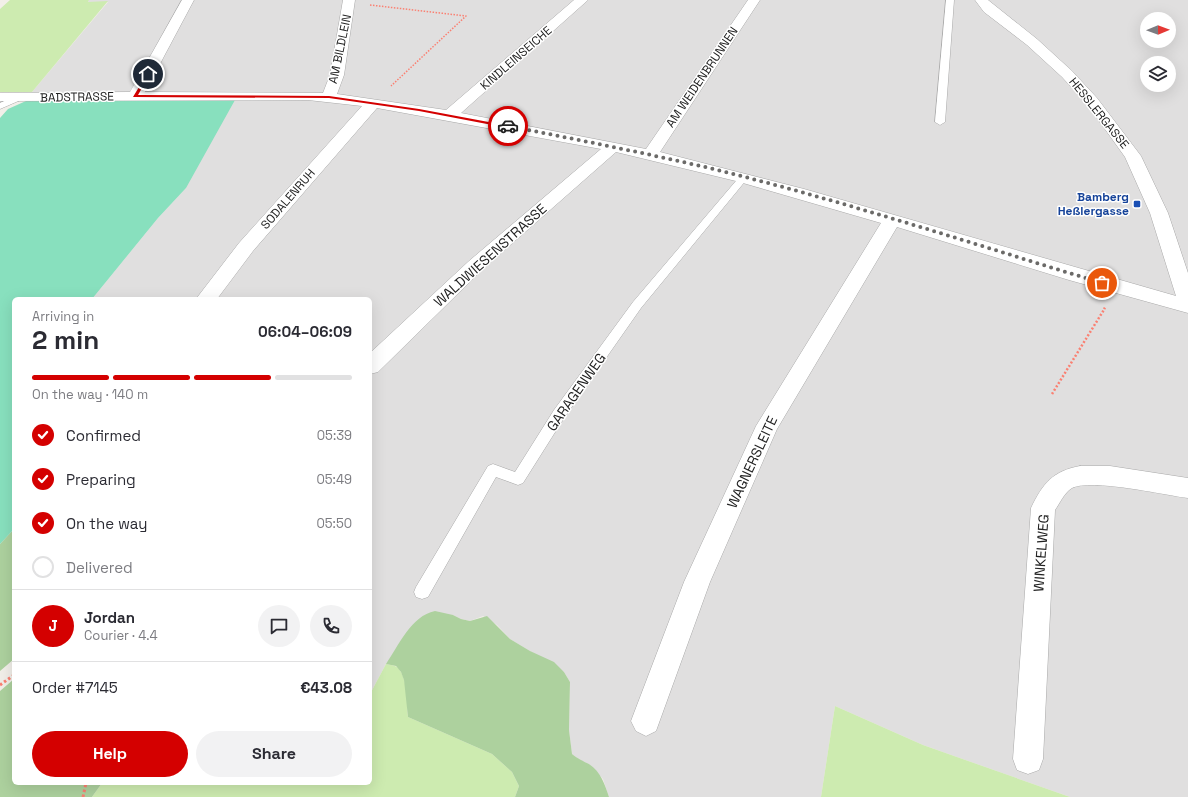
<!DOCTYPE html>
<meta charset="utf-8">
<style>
body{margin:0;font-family:"Space Grotesk",sans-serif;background:#f2f2f3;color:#2b2b33;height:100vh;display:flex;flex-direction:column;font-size:15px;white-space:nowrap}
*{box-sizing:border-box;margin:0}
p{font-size:13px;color:#7c7c81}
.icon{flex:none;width:22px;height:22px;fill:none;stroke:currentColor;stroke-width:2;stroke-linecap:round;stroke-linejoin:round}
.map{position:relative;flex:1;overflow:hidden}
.sheet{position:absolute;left:12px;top:297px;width:360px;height:488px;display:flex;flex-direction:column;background:#fff;border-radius:6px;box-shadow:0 4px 16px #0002}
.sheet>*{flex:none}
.needle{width:26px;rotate:89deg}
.fabs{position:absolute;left:1140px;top:12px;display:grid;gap:8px}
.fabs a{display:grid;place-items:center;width:36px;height:36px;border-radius:50%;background:#fff;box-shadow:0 4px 16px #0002;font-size:20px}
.pin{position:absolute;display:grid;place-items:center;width:34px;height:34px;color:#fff;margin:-17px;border:2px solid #fff;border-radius:50%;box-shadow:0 1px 4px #0007}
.courier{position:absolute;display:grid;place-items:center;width:40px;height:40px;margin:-20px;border:3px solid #d40000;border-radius:50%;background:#fff;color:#222;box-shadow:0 1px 5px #0007}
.head em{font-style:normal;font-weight:700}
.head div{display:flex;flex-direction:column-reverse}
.head{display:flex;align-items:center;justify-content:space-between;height:68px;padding:0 20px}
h1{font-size:26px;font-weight:700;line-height:30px}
.bar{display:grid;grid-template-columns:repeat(4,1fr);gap:6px 4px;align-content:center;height:48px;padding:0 20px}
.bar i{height:5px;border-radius:3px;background:#e1e1e2}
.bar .active{background:#d40000}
.bar p{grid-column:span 4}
.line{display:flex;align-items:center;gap:10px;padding:0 20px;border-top:1px solid #e1e1e2}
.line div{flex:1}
.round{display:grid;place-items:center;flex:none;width:42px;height:42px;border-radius:21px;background:#f2f2f3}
ol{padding:0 20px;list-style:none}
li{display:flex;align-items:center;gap:12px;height:44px}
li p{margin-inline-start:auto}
li .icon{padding:4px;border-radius:50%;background:#d40000;color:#fff;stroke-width:4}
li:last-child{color:#7c7c81}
li i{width:22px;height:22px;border:2px solid #e1e1e2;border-radius:50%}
.action{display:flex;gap:8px;margin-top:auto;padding:8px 20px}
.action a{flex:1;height:46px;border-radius:24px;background:#d40000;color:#fff;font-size:16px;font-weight:700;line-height:46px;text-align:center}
.action a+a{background:#f2f2f3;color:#2b2b33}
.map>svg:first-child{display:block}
</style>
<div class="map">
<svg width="1188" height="797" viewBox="0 0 1188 797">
<rect width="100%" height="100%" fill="#f2efe9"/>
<path fill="#e0dfdf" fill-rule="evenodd" d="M89,0h1099v797h-118l-147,-52 -88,-39 -14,91h-212l-6,-18 -14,-15 -8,-3 -9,-7 -3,-24 1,-48 -6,-10 -54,-33 -13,-14 -14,-9 -13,5 -9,-2 -8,-4 -67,49 -16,30v-395h-278l66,-81 28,-30 -160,-87 6,-9 76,-90h-20zM1147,19h22v22h-22zM1147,63h22v22h-22z"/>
<path fill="#cdebb0" d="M10,0h79l-1,2 20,-1 -76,91h-32v-83z
M386,664c3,1 7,1 9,2 13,6 12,39 13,51l84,37 20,18 7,14 -4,11h-423l10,-14h268v-89z
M835,706l88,39 147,52h-249z"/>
<path fill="#add19e" d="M14,529v130l-14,12v-127z
M435,611l18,4 8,4 9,2 17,-5 23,23 20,12 24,11 10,10 6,10 -1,48 3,24c6,5 11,7 17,10 12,8 16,21 20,33h-94l4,-11 -7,-14 -20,-18 -84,-37 -4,-37 -3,-8 -5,-6 -10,-2c13,-19 25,-48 49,-53z
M14,679v104h88l-10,14h-92v-106z"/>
<path fill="#88e0be" d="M235,100l-49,88 -28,30 -66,81h-78v230l-14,15v-426l8,-9 18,-8z"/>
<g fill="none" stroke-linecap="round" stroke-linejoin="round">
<g stroke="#a9a9a9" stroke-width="1">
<path id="service" d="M946,0h8l-9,122 -5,3 -5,-3z
M20,94l3,1v4l-23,10v-6z
M744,174l5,3 -2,2 -106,129 -77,110 -41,65 -5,2 -22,-8 -68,120 -6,2 -6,-2 -2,-5 2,-5 72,-121 5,-2 22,8 39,-62 79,-108 108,-127z"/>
</g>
<g stroke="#a9a9a9" stroke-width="1">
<path id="minor" d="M182,0h12l-49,92 178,1 7,-18 13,-75h12l-11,75 -7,19 109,16 128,-110h14l-127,113 185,36 102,-149h12l-100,152 144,37 372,107 -26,-83 -25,-56 -38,-53 -25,-27 -35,-32 -43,-33 -9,-12h13l49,39 35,32 25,27 44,58 27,57 20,60v40l-119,-33 -172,-53 -120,202 -67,153 -54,149 -10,5 -10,-5 -5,-10 53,-139 72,-156 125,-203 -145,-42 -120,-29 -133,117 -105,103 -8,2v-21l99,-92 132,-112 -224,-41 -124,143 -36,48h-21l43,-56 123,-137 -54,-6 -308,1v-8l130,-1z
M1080,466h30l78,12v20c-23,-3 -98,-20 -116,-10 -8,5 -12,15 -17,22l-12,249 -4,11 -11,4 -11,-4 -4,-11 18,-251c12,-25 22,-37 49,-42z"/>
</g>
<path stroke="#fa8072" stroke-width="1.5" stroke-dasharray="1.5 1.5" stroke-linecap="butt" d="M370,5l96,11 -75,70"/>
<path stroke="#fa8072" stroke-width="2" stroke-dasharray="1.5 1.5" stroke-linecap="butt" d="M1104,309l1,-2"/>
<path stroke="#fa8072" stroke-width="2.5" stroke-dasharray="2 2" stroke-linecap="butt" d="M1052,394l53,-86"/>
<path stroke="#fa8072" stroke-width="3" stroke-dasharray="2.5 2.5" stroke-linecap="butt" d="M0,685l14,-10
M83,797l3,-14"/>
<use href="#service" fill="#fff" fill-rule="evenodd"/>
<use href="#minor" fill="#fff" fill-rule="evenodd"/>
</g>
<path fill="#d40000" d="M148,72l2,2 -12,21 191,1 90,13 91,17 -2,2 -89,-17 -90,-13 -196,-1z"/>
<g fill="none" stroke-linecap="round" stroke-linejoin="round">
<path stroke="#6b6a68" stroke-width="4" stroke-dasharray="0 7.2" d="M508,126c66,13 132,26 197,41 133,32 265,76 397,116"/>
</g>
<rect fill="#1a4fb4" stroke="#fff" stroke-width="1.5" x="1133" y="200" width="8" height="8" rx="2"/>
<g text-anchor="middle" stroke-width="3" stroke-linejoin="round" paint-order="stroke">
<g font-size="12" fill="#222" stroke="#fff">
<text transform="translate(340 49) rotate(-78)" y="4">AM BILDLEIN</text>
<text transform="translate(516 58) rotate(-41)" y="4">KINDLEINSEICHE</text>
<text transform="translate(702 77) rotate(-56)" y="4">AM WEIDENBRUNNEN</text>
<text transform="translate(77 97) rotate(-1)" y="4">BADSTRASSE</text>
<text transform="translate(1099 113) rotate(51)" y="4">HESSLERGASSE</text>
<text transform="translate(288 199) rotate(-49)" y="4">SODALENRUH</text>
</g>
<g font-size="12" font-weight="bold" fill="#164399" stroke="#fff" text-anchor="end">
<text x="1129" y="201">Bamberg<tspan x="1129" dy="14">Heßlergasse</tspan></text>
</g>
<g font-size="14" fill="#222" stroke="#fff">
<text transform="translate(490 255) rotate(-42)" y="5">WALDWIESENSTRASSE</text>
<text transform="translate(576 392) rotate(-55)" y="5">GARAGENWEG</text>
<text transform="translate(752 462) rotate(-65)" y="5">WAGNERSLEITE</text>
<text transform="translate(1041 553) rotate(-86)" y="5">WINKELWEG</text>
</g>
</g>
</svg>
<div class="fabs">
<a><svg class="needle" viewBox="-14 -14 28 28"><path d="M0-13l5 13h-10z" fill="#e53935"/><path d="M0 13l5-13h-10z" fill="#7c7c81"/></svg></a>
<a><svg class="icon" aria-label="layers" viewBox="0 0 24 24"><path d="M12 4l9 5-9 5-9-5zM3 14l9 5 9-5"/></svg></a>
</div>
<div class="pin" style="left:1102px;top:283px;background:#ea580c"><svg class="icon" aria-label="bag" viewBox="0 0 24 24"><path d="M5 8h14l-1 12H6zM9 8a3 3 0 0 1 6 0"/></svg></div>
<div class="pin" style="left:148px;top:74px;background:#1f2937"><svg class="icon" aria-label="home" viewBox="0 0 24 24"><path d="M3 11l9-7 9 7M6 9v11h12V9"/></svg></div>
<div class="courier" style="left:508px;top:126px"><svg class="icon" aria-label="car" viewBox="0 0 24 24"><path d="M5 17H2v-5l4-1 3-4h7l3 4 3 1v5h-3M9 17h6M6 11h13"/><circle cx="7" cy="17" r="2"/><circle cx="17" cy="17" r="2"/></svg></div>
<section class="sheet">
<div class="head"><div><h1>2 min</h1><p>Arriving in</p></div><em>06:04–06:09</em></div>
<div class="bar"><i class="active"></i><i class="active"></i><i class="active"></i><i></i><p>On the way · 140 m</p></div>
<ol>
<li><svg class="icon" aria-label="check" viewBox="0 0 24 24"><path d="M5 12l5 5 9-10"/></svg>Confirmed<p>05:39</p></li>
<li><svg class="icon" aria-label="check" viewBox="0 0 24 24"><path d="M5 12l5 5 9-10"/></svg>Preparing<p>05:49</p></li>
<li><svg class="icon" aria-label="check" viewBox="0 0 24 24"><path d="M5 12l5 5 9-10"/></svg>On the way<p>05:50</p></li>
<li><i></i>Delivered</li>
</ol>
<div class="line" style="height:72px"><b class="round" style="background:#d40000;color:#fff">J</b><div><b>Jordan</b><p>Courier · 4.4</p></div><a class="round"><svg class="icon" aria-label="chat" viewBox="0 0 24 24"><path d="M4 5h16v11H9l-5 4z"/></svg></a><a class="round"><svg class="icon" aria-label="phone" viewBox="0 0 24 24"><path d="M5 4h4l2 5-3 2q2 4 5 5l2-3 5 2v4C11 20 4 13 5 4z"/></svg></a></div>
<div class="line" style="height:52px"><div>Order #7145</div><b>€43.08</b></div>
<div class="action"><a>Help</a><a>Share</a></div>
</section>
</div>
